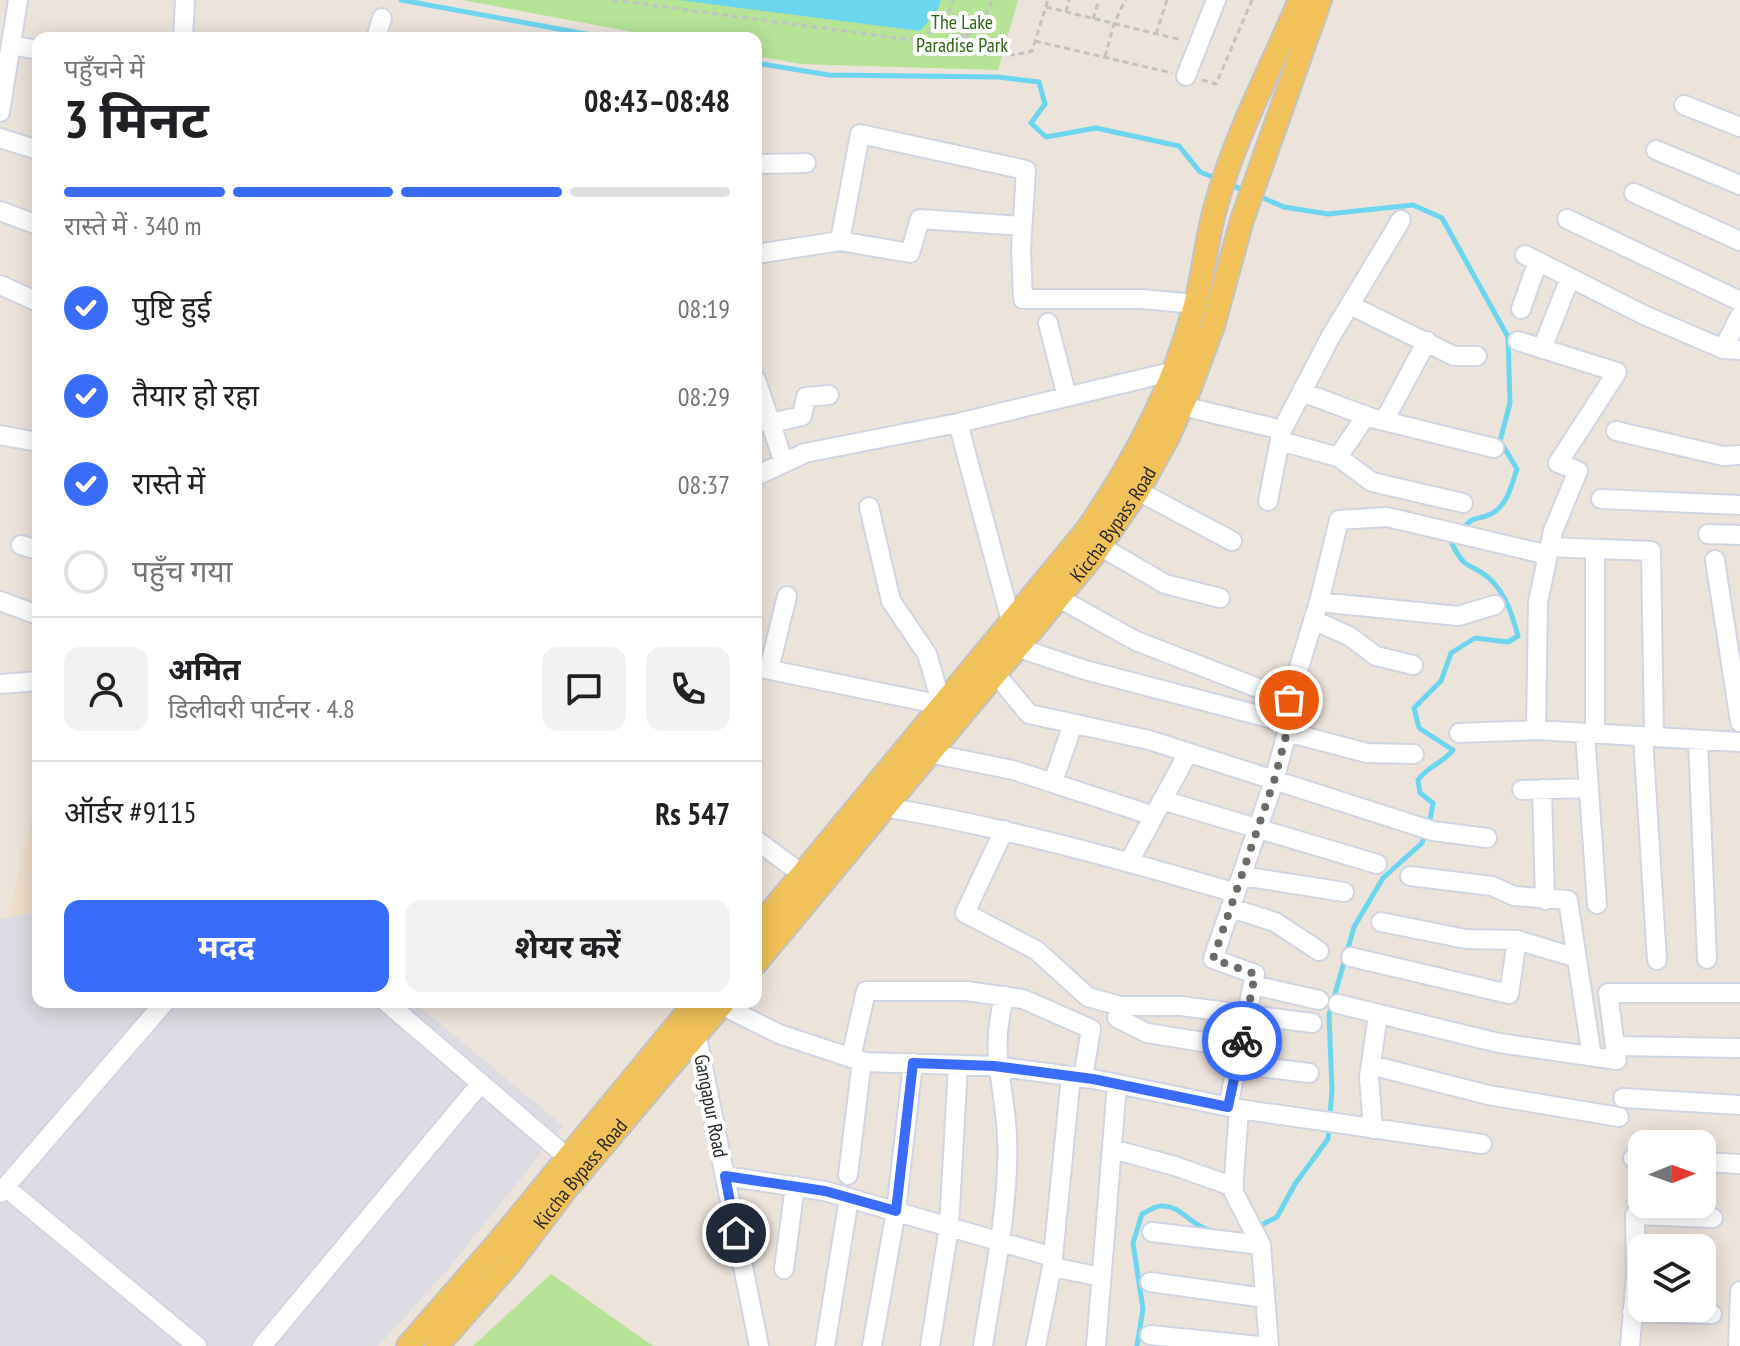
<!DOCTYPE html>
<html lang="hi">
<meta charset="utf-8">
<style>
body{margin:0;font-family:"PT Sans Narrow","Noto Sans Devanagari",sans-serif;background:#f2f2f2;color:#202124;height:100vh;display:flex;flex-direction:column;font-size:30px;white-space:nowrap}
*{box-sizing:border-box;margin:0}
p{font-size:26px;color:#757577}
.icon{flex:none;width:44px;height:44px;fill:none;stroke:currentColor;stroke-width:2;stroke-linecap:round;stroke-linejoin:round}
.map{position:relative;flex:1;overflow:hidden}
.side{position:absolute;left:32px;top:32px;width:730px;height:976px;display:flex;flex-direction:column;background:#fff;border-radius:16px;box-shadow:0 4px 20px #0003}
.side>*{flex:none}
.needle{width:52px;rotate:89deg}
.buttons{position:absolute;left:1628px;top:1130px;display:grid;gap:16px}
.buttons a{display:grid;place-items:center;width:88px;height:88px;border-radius:16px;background:#fff;box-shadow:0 4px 20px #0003;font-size:40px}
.pin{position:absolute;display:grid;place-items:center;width:68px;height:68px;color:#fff;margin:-34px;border:4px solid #fff;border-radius:50%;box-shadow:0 2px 8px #0007}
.courier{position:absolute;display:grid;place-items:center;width:80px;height:80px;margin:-40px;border:6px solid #396cfb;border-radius:50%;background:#fff;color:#222;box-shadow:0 2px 10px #0007}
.overview em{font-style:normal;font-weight:700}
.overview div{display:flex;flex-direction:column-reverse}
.overview{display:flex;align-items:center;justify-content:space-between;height:136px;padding:0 32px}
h1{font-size:52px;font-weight:700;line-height:60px}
.bar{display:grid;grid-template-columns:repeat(4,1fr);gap:12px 8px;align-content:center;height:96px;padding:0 32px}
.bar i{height:10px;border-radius:6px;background:#e0e0e0}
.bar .selected{background:#396cfb}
.bar p{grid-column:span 4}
.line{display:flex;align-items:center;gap:20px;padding:0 32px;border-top:2px solid #e0e0e0}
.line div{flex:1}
.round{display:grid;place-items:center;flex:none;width:84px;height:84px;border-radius:16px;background:#f2f2f2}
ol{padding:0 32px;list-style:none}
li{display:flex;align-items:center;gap:24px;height:88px}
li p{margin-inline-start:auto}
li .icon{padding:8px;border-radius:50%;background:#396cfb;color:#fff;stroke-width:4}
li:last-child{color:#757577}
li i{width:44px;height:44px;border:4px solid #e0e0e0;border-radius:50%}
.cta{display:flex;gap:16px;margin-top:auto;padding:16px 32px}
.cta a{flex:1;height:92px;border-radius:16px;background:#396cfb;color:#fff;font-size:32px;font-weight:700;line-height:92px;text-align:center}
.cta a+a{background:#f2f2f2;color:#202124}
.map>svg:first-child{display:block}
</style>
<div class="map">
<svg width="1740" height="1346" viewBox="0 0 1740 1346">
<rect width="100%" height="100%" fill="#ece3db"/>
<path fill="#dddce4" d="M38,911v91h376l149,124 -115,143 -70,77h-378v-426z"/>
<path fill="#eedfca" d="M38,782v129l-30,7 23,-96z"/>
<path fill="#b6e396" d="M463,0h555l-20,70 -197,-6 -45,-8v-18h-92z
M551,1274l102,72h-180z"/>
<path fill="#6cd6ef" d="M679,0h262l-4,11 -17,20z"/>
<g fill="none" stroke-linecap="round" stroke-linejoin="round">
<path stroke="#6cd6ef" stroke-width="5" d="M401,0l207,38
M756,63l73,12 169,2 41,5 6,22 -14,19 15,14 50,-9 83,18 21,26 18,7
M1227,183l20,9
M1256,195l28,12 44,7 85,-9 29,13 66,119 2,66 -10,38 17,28c-6,17 -9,36 -26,45 -14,7 -17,0 -28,15
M1429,825l4,-22 -13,-10 -2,-13c11,-15 24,-16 35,-30l-34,-22 -5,-20 27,-27 10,-28 24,-15 33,4 10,-6c-6,-22 -12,-42 -29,-58 -20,-17 -22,-5 -37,-34l5,-7
M1257,1227l20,-10 18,-33 33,-45 4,-49 -3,-75 25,-88 29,-49 39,-35 3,-9
M1137,1346l6,-37 -10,-66 9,-29c5,-2 13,-8 19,-8 19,-2 31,21 49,24"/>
<g stroke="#d0d5e2" stroke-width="22">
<path id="minor" d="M183,38l2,-38
M376,38l6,-20
M11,45l27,5
M1186,76l30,-76
M1684,105l56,22
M0,112l18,-112
M0,138l38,12
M1656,150l84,35
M756,164l50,-1
M1634,193l106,48
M0,211l38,14
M1567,219l173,82
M840,241l70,12 10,-34 102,7
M756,254l84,-13 20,-107 166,36 -5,79 2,50h119l54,5
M1525,255l119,60 79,34 17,1
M0,285l38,17
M1350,305l104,51h23
M1521,309l17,-48
M1048,323l19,74
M1518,341l99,31 -59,91 20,8 -25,60 -15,71 -2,128
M1542,349l28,-71
M1723,349l17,-33
M756,380l28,83
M1302,392l70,26 122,30
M1182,406l100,24
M756,421l15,2 31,-7 4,-19 23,-2
M1384,421l43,-80
M958,423l53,198
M1616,431l107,25 17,-1
M0,435l38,7
M1280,441l58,16 34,25 91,21
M1338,457l28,-41
M756,476l49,-23 153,-30 217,-52
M1138,491l94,50
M1601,499l139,6
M1268,501l14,-71 49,-94 70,-116
M1708,534l32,1
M21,545l17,5
M1100,546l65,38 55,14
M1549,547l102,4 3,186
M1715,560l25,162
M1057,597l79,44 153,59
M0,601l38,14
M1319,602l139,14 37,-11
M1313,620l36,16 27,20 37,9
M1016,647l69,23 200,52
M756,667l186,38 -15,-51 -36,-53 -22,-94
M769,669l18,-73
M995,673l34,41 120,26 284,91 54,7
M0,684l38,-3
M1287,732l80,21 47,1
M1459,733l77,-3 204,12
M1585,733l12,171
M1595,734v-185
M1643,737l14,223
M1698,740l9,219
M929,753l84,17 141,46
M1053,782l20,-58
M1542,789l3,111
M1522,790l67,-2
M1162,800l215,64
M884,807c120,20 236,52 352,86
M1004,830l-39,83 71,37 52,47 32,9h61l131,17
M756,840l46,34
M1129,862l59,-109
M1242,876l102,16
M1410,876l82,10 22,10 54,4 24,157
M1231,908l44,14 44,29
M1381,922l85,17 51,1 60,18
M1351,957l158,37 8,-54
M1253,985l66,15
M1740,993h-132l7,53 125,2
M386,1002l181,155
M715,1002l64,32 85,28 130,4 99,13 146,30 243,35
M1338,1004l161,39 118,17 -2,-14
M1120,1006l-3,12 30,15 93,15
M695,1027l64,319
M851,1058l15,-67h100l57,8 68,30 -8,49
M1237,1064l72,9
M1371,1065l117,30 131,22
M1623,1098l117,7
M1228,1107l27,-133 -42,-15 61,-178 13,-49 -2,-10 4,-22 30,-98 20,-82 48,-3 161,38
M1239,1109l-6,82 28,54 8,101
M1373,1129l-4,-52 9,-62
M1112,1149l63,17 59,21
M1633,1158h9
M1702,1162l38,2
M848,1175l14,-114
M725,1176l100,15 228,66 -1,10 49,10
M5,1187l192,159
M0,1193l165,-191
M1152,1232l109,13
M1053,1257l18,-181
M1702,1262h3
M784,1269l11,-83
M1150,1282l115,16
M1632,1312l80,2
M1150,1335l109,11
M262,1346l219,-263
M825,1346l24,-148
M872,1346l24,-135 17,-148
M930,1346l19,-119 9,-162
M983,1346c10,-65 27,-144 24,-209 -2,-53 -19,-86 -2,-141
M1036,1346l16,-79
M1096,1346l21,-262
M1630,1346l6,-71 -1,-60 78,3
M1738,1346l2,-55"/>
</g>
<g stroke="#c3c3c3" stroke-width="26">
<g id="major">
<path d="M756,930l331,-400c48,-70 87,-142 108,-225 9,-31 11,-64 20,-96 19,-72 56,-140 85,-209"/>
<path id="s1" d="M756,963l337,-407 45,-65 28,-50 22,-48 25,-67 29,-106 78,-220"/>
<path d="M408,1346l88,-101 200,-243"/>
<path id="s2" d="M437,1346l73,-83 57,-75 157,-186"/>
</g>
</g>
<path stroke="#c3c3c3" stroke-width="3" stroke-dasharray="6 4" stroke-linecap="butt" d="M613,0l306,41 28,-23 6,-18
M1046,7l136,33
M1066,12l3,-12
M1093,19l6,-19
M940,24l20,12 19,-5 13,-31
M1156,34l11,-34
M964,35c22,20 40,24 68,16l16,-51
M1035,41l137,32
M1105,57l9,-33 11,-24
M1202,80l14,4 36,-84"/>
<use href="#minor" stroke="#fff" stroke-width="18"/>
<use href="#major" stroke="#f1c25a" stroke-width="22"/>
</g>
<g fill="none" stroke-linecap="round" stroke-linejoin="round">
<path stroke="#6d6a67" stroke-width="8" stroke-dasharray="0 14.4" d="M1242,1041l13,-67 -42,-15 61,-178 13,-49 -2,-10 4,-22"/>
<path stroke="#396cfb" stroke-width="10" d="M736,1233l-11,-57 100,15 71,20 17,-148 81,3 99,13 135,28 14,-66"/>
</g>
<g text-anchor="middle" stroke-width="8" stroke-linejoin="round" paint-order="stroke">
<g font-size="20" fill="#2f6619" stroke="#fff">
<text x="962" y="29">The Lake<tspan x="962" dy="23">Paradise Park</tspan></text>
</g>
<g font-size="20" fill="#292929" stroke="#fff">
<text dy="7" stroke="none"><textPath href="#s1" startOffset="566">Kiccha Bypass Road</textPath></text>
<text transform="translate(711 1106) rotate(79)" y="7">Gangapur Road</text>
<text dy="7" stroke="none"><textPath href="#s2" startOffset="224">Kiccha Bypass Road</textPath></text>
</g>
</g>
</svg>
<div class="buttons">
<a><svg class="needle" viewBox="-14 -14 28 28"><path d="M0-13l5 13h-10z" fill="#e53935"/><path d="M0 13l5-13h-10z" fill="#757577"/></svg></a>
<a><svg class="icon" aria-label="layers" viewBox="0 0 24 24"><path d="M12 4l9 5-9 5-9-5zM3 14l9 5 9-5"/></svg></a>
</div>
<div class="pin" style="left:1289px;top:700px;background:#ea580c"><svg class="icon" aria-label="bag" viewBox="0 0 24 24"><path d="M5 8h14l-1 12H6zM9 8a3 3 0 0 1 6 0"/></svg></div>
<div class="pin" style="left:736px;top:1233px;background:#1f2937"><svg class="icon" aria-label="home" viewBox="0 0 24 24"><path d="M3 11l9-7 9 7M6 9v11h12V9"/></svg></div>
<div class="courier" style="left:1242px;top:1041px"><svg class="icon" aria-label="bike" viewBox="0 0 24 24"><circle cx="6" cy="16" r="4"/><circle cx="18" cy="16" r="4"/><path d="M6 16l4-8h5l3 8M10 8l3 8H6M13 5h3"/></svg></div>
<section class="side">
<div class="overview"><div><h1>3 मिनट</h1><p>पहुँचने में</p></div><em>08:43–08:48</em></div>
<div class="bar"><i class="selected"></i><i class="selected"></i><i class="selected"></i><i></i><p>रास्ते में · 340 m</p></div>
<ol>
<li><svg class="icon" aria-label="check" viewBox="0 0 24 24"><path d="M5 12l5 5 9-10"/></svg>पुष्टि हुई<p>08:19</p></li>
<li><svg class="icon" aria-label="check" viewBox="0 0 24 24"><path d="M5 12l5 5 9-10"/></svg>तैयार हो रहा<p>08:29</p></li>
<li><svg class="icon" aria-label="check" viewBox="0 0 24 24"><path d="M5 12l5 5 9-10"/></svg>रास्ते में<p>08:37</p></li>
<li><i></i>पहुँच गया</li>
</ol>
<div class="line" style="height:144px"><a class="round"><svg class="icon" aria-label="person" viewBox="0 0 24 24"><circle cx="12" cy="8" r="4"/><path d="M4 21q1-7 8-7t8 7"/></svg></a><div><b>अमित</b><p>डिलीवरी पार्टनर · 4.8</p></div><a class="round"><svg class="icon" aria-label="chat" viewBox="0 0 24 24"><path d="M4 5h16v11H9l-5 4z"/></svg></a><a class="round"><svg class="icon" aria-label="phone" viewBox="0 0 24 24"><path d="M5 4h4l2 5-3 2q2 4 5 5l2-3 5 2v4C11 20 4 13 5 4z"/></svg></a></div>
<div class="line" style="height:104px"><div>ऑर्डर #9115</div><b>Rs 547</b></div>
<div class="cta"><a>मदद</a><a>शेयर करें</a></div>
</section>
</div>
